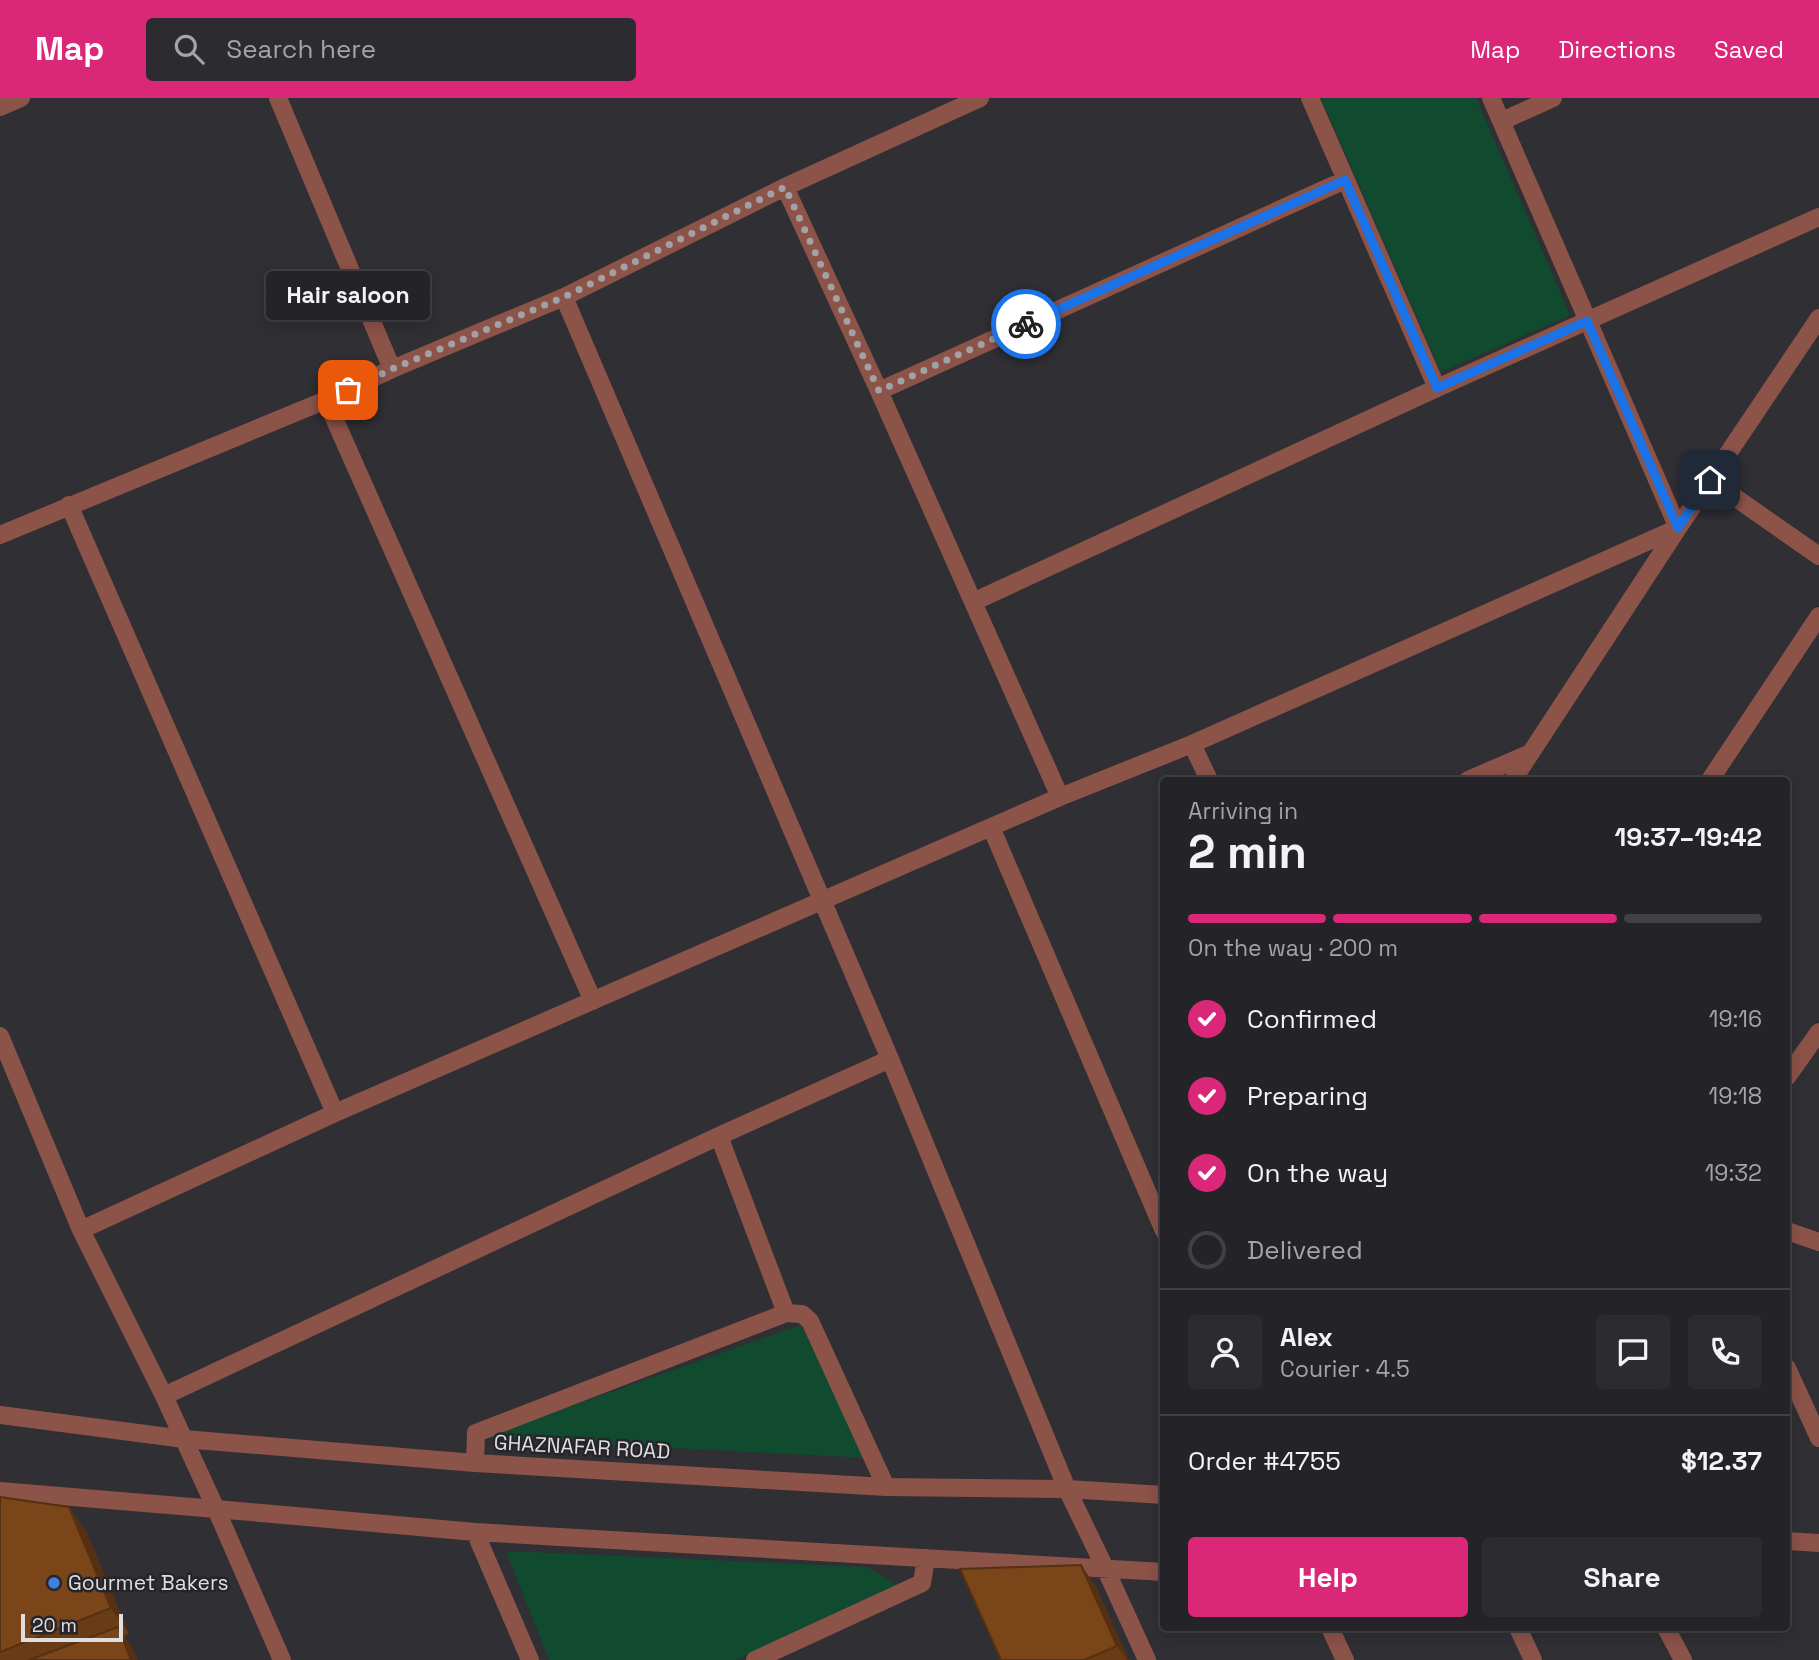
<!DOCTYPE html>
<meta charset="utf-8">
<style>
body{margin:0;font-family:"Space Grotesk",sans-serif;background:#2c2b2f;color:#f1f3f6;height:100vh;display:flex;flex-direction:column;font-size:26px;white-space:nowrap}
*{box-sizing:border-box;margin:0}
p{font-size:23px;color:#a3a4a7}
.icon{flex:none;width:38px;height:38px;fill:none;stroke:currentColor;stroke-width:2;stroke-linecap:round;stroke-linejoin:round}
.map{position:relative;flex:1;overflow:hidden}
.drawer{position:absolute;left:1160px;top:679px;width:630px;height:854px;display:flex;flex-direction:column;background:#242327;border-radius:7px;box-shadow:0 4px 18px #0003,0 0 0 2px #414044}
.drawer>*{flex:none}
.scale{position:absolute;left:21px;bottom:18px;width:102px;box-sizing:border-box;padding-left:7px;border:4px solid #dfdfe2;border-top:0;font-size:19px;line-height:24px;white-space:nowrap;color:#dfdfe2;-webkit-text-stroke:5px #26252a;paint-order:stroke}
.pin{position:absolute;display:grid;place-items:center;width:60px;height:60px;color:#fff;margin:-30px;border-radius:14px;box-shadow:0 4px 10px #0006}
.courier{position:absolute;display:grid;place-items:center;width:70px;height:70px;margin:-35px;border:5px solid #1a73e8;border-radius:50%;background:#fff;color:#222;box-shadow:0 2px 9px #0007}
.bubble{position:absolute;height:49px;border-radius:7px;background:#242327;box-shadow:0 4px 18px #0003,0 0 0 2px #414044;font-size:23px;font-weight:800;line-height:49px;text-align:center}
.overview em{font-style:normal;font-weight:800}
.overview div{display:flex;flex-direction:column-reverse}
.overview{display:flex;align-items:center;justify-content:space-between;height:119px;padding:0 28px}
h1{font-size:46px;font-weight:800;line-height:52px}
.bar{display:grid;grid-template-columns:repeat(4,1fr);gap:10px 7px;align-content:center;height:84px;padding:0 28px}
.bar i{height:9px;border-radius:5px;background:#414044}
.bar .on{background:#db2777}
.bar p{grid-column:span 4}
.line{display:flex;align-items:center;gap:18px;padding:0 28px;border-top:2px solid #414044}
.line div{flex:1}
.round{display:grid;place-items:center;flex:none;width:74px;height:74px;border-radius:7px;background:#2c2b2f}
ol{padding:0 28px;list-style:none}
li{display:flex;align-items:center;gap:21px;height:77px}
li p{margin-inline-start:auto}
li .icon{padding:7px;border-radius:50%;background:#db2777;color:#fff;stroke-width:4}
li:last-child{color:#a3a4a7}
li i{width:38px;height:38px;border:4px solid #414044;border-radius:50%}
.action{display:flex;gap:14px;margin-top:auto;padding:14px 28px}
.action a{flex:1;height:80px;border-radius:7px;background:#db2777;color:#fff;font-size:28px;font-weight:800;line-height:80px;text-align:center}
.action a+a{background:#2c2b2f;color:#f1f3f6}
header{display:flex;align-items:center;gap:42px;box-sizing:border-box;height:98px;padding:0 35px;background:#db2777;color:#fff}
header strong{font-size:33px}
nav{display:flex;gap:38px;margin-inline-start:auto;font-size:24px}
.search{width:490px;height:63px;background:#2c2b2f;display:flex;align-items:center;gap:18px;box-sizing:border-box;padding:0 24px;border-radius:7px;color:#a3a4a7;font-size:26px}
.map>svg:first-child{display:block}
</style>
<header>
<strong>Map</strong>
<div class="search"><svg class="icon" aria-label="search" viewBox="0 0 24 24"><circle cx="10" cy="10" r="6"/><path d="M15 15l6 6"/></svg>Search here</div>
<nav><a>Map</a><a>Directions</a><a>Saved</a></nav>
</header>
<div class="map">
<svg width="1819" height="1562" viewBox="0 0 1819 1562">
<rect width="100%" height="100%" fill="#302f34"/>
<path fill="#104b2f" d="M1321,0h155l94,217 -129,57z
M801,1227l65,133 -385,-20z
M506,1453l361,16 30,18 -161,75h-187z"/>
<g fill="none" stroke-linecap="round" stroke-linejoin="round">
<path stroke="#8c5349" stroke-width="18" d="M278,0l114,271
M1310,0l127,290 382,-171
M0,9l21,-9
M1502,23l51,-23
M785,89l94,204 181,406
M564,199l326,762 177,430 39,81 41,90
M879,293l466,-211
M326,302l267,601
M1710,382l109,76
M69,407l266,608
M0,437l326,-135 66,-31 172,-72 221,-110 195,-89
M973,504l464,-214
M1192,646l17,36
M1468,682l63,-27
M1513,682l165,-252 141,-210
M1710,682l109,-164
M991,729l173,404
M0,938l81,194 83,166 52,113 66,151
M1787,979l32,-45
M719,1038l67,177
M81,1132l254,-117 725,-316 132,-53 486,-216 -187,-430
M1787,1133l32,11
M1787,1270l32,70
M164,1298l555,-260 171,-77
M0,1317l184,24 291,24 411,24 181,2 97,6
M475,1365l1,-30 310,-120 16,1 8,7 76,166
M0,1393l216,18 259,23 689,40
M475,1434l55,128
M1787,1443l32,2
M1330,1530l15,32
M1518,1530l15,32
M1666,1530l17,32
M755,1562l167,-77 4,-25"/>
</g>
<path fill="#693b16" d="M0,1399l69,10 18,26 42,101 -5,2 8,11 5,13h-137z
M1095,1487l34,75h-128z"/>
<path fill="#553012" d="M69,1409l18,26 42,101 -18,-26z
M1081,1467l14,20 34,75h-2l-10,-14z
M118,1529l14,20 5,13h-6z"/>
<path fill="#7a4519" stroke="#553012" stroke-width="2" d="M0,1399l69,10 42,101 -111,44z
M1081,1467l36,81 -33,14h-83l-41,-91z
M118,1529l13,33h-102z"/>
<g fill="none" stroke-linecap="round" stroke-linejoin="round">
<path stroke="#a2a1a5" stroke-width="7" stroke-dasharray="0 12.6" d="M348,292l44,-21 172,-72 221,-110 94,204 147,-67"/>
<path stroke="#1a73e8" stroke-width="9" d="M1026,226l319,-144 92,208 150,-67 91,207 32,-48"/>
</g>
<circle fill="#3f7fe0" stroke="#26252a" stroke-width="2.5" cx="54" cy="1485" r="7"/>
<g text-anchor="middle" stroke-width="5" stroke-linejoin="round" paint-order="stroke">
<g font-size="21" fill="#dfdfe2" stroke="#26252a">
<text transform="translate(582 1349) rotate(3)" y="7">GHAZNAFAR ROAD</text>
</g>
<g font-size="21" fill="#dfdfe2" stroke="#26252a" text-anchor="start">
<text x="68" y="1492">Gourmet Bakers</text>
</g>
</g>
</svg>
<div class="scale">20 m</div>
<div class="pin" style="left:348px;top:292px;background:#ea580c"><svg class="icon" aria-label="bag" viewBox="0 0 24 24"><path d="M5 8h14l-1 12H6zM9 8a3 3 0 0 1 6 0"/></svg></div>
<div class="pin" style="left:1710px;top:382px;background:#1f2937"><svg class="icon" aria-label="home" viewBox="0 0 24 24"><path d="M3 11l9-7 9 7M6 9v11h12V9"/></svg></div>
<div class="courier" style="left:1026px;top:226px"><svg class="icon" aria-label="bike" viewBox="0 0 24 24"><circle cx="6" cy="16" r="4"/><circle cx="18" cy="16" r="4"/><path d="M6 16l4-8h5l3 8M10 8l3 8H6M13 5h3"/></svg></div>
<div class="bubble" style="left:266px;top:173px;width:164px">Hair saloon</div>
<section class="drawer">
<div class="overview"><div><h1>2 min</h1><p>Arriving in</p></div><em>19:37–19:42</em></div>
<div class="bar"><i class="on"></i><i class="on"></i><i class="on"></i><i></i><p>On the way · 200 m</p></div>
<ol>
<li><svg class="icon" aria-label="check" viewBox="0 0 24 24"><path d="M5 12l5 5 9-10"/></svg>Confirmed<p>19:16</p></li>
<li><svg class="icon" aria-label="check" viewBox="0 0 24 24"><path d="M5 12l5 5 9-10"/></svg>Preparing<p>19:18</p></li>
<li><svg class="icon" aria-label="check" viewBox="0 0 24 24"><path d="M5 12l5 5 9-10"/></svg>On the way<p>19:32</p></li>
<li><i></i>Delivered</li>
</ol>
<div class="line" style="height:126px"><a class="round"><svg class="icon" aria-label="person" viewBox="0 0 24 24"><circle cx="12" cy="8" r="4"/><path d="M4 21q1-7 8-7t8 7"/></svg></a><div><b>Alex</b><p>Courier · 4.5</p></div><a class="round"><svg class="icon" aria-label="chat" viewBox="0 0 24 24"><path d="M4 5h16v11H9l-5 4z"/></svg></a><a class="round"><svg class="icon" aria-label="phone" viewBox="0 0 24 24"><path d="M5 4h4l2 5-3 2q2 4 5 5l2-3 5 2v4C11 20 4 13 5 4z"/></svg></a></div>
<div class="line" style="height:91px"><div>Order #4755</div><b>$12.37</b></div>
<div class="action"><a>Help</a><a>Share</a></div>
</section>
</div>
